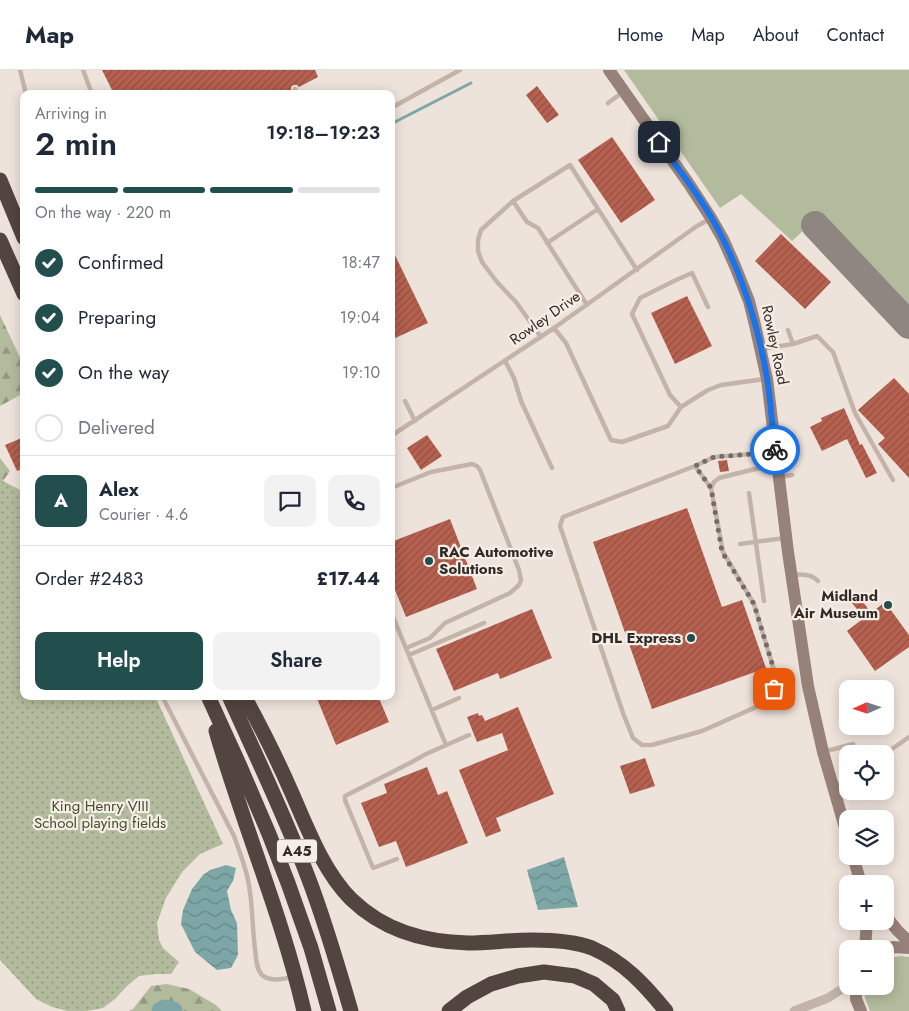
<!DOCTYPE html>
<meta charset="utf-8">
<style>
body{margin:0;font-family:Jost,sans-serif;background:#f2f2f3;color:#1f2937;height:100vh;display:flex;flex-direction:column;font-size:19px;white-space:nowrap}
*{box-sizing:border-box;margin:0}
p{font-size:16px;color:#747a83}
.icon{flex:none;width:28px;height:28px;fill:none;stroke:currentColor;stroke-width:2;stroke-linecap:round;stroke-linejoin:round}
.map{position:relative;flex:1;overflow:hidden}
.panel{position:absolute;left:20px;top:20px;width:375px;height:610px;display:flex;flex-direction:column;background:#fff;border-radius:10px;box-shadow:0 2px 12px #0003}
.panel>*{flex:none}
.needle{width:32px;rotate:267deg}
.tools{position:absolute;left:839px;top:610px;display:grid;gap:10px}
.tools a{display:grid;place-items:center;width:55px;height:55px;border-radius:10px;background:#fff;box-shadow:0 2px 12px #0003;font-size:25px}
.pin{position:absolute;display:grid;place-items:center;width:42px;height:42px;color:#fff;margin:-21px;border-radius:10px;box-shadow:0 2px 8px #0006}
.courier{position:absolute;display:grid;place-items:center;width:50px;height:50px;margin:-25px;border:4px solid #1a73e8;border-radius:50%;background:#fff;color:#222;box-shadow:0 1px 6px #0007}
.overview em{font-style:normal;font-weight:600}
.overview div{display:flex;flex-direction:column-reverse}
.overview{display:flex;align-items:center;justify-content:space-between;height:85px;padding:0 15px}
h1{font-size:32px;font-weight:600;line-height:38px}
.bar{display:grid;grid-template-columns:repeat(4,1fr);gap:8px 5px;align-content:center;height:60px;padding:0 15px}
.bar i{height:6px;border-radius:4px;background:#e0e1e3}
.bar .selected{background:#224e4e}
.bar p{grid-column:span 4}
.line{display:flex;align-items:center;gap:12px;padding:0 15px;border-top:1px solid #e0e1e3}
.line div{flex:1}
.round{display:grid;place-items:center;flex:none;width:52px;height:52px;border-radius:10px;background:#f2f2f3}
ol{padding:0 15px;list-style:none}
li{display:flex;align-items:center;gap:15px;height:55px}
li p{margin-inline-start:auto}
li .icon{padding:5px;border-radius:50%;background:#224e4e;color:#fff;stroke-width:4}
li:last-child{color:#747a83}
li i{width:28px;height:28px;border:2px solid #e0e1e3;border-radius:50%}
.button{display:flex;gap:10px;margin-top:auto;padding:10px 15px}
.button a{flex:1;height:58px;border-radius:10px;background:#224e4e;color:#fff;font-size:20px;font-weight:600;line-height:58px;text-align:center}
.button a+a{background:#f2f2f3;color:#1f2937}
header{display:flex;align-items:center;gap:30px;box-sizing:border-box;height:70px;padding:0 25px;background:#fff;border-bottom:1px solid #e0e1e3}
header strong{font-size:24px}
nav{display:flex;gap:28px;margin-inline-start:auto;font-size:18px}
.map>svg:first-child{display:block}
</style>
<header>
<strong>Map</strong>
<nav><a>Home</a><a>Map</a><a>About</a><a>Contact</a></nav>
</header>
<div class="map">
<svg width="909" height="941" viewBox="0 0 909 941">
<defs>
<pattern id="forest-firs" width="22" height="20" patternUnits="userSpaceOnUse" patternTransform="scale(1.25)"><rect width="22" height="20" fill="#b3bb9d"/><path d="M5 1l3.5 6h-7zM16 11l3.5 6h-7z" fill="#929880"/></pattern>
<pattern id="park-dots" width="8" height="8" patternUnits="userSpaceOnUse" patternTransform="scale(1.25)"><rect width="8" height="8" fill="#b3bb9d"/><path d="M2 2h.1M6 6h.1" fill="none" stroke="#929880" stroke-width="1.8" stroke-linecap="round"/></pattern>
<pattern id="water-waves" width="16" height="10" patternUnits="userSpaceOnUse" patternTransform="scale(1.25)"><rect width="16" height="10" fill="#7da7a6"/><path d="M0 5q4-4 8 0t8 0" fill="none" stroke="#678887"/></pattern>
<pattern id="building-hatch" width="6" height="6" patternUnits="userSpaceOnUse" patternTransform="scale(1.25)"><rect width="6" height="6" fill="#b66150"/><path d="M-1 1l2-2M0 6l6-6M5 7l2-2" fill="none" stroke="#955042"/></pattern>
</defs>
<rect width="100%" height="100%" fill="#eee3db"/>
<path fill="#b3bb9d" d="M624,0h285v246l-91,-99 -26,24 -51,-47 -21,14z
M901,886l8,1v54h-39l-5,-13v-12h20v-26l4,-2z"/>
<path fill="url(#forest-firs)" d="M0,245l24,51v14l-1,1 1,12 -24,13z
M0,388l10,13 -7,10 -3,5z
M167,914l22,5 27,16 6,6h-93l4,-2 18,-23z"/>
<path fill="url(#park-dots)" d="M3,411l21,11v204h131l68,148 -23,10 -18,18 -16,26 -9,25 2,17 4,8 16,14 -8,12h-15l-17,2 -12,10 -12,13 -12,9 -16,3h-19l-16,-4 -16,-8 -36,-39v-474z"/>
<path fill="url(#water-waves)" d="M564,787l14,50 -40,3 -11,-40z
M226,795l10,3 -3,13 -6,10 4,19 6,13 1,32 -7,13 -14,2 -22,-18 -14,-28 2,-14 9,-21 11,-14 7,-5z"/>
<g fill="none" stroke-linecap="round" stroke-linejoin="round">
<path stroke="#7da7a6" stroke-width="3" d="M391,54l80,-41"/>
<path stroke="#7da7a6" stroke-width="19" d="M161,941l4,-2 8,2"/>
<path stroke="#908681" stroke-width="28" d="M815,155l94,100"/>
</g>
<path fill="url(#building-hatch)" d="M102,0h213l3,7 -19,10 -2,-2h-4l-2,2v4l-5,3h-172z
M537,16l22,29 -12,8 -21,-28z
M612,67l43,63 -34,23 -43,-63z
M781,164l50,48 -26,27 -50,-48z
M391,177l37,76 -37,17z
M687,226l25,50 -37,18 -24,-51z
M894,308l15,16v84l-31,-34 7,-6 -27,-28z
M844,338l16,37 2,-1 15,29 -11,5 -19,-39 -25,12 -12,-24 12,-6 -1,-3z
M427,365l15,21 -21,14 -14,-22z
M24,367v31l-7,3 -12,-26z
M727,390l2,11 -9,1 -2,-11z
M687,438l35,99 20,-7 24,68 -114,41 -59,-167z
M450,449l27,70 -71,28 -15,-37v-38z
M856,522l15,21 14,-11 24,33v12l-34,24 -28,-40 17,-13 -16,-20z
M532,539l20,49 -52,21 -2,-6 -44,18 -18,-42z
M316,626h62l11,26 -53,23z
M518,637l36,87 -58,24 5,13 -15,6 -27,-67 49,-20 -6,-17 -25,9 -10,-25 11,-4 1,3 3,-1 3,6z
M645,688l10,28 -25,8 -10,-28z
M427,697l11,28 9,-4 21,52 -62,24 -10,-26 -17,6 -18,-44 26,-10 -3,-9z"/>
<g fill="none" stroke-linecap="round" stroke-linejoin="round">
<path stroke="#c4b3a8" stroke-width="4.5" d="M20,0l6,24
M83,0l9,24
M295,19l3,5
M608,33l15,-11
M391,38l69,-38
M513,131l-32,29 -3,10v11l4,11 15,20 19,20 25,35
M547,173l51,-34
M587,235l-49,-77 -11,-6 -14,-21 57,-36 67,105
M708,237l-16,-34 -16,7 -36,18 -8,16 38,81 11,12 27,-17 13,-5 44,-6
M554,258l12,15 45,97 11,2 46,-16 13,-19
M793,274l24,-8 16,16 22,61 38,67
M762,279l31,-5 -5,-14
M505,291l9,17 7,23 31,67
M405,331l10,20
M391,366l163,-108 143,-102 13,-7
M695,396l16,22 12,64 31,52 20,66v19l-9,14 -63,28 -50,14h-10l-9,-7 -10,-25 -63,-187 3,-9 132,-51 19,-9 61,-5
M780,407l12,-2
M391,418l40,-16 41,-8 5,2 3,4 39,100 2,10 -2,5 -9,8 -65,30 -15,15 -24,10
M711,418l3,-6 5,-4 40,-10 17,-2
M749,423l15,108
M740,474l45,-6
M793,505c9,-1 19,-1 25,6
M391,542l55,133
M409,585l75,-32
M162,626l72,140c5,14 11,29 14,44 5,23 4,47 7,69 1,8 1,20 7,26 8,7 21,4 30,2
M432,640l27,-12
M823,682l30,-8
M885,684l24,-17
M834,716l14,-6
M397,789l-24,9 -28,-68v-4l65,-33 16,-9 43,-19"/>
<path stroke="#c4b3a8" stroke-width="9" d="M794,941l34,-13 20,-13"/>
<path stroke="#97827a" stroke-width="12" d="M609,0l80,114 22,34 12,21 12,27 14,35 6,24 12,54 21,173 20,134 15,66 25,86
M853,786l8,28
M885,845l12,15 12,12
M865,879l2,-28
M885,881l8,-4 16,1
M856,916v13l5,12"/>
<path stroke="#52443f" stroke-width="15" d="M0,110l24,58
M0,170l24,54
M208,626l31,68 30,70 19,49 23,65 18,63
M229,626c27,60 56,120 79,181 17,44 30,89 43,134
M244,626c17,31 33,63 47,95 16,36 32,80 60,108 33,32 73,43 117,44 21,0 43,-3 64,-3 19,0 42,1 60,8 32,14 53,37 74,63
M216,661c27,94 66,184 88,280
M449,941l18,-14 24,-13 27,-8 26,-4 31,4 19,8 19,16 5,11"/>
</g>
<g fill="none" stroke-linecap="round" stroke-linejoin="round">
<path stroke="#746b66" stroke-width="5" stroke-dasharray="0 9" d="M774,619v-19l-20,-66 -32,-52 -11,-64 -16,-22 19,-9 62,-5 -1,-2"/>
<path stroke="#1a73e8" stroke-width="6" d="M659,72c23,32 48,63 65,99 21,43 35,89 43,137 4,24 5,48 8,72"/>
</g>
<g fill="#224e4e" stroke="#f6eee6" stroke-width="2">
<circle cx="429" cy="491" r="5"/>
<circle cx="888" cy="535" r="5"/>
<circle cx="691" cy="568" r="5"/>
</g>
<g text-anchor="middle" stroke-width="4.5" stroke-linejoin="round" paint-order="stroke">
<rect fill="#f6eee6" stroke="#6d6560" stroke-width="1" x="277" y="769.5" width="40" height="23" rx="4"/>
<g font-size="14" font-weight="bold" fill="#322a27">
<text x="297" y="786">A45</text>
</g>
<g font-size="15" fill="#322a27" stroke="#f6eee6">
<text transform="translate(545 248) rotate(-35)" y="5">Rowley Drive</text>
<text transform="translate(775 275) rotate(78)" y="5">Rowley Road</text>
</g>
<g font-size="15" font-weight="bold" fill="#322a27" stroke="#f6eee6" text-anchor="end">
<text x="439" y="487" text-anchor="start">RAC Automotive<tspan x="439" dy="17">Solutions</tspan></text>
<text x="878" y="531">Midland<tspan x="878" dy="17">Air Museum</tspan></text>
<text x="681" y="573">DHL Express</text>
</g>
<g font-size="15" fill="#444d2e" stroke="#f6eee6">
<text x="100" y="741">King Henry VIII<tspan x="100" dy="17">School playing fields</tspan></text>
</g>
</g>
</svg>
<div class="tools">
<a><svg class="needle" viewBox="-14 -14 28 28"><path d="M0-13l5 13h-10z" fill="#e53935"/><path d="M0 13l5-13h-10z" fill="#747a83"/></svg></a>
<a><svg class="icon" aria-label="locate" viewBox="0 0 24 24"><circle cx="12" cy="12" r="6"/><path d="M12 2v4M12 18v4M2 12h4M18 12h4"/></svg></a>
<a><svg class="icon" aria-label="layers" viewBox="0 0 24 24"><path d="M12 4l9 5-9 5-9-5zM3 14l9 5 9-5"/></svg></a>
<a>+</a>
<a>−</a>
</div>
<div class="pin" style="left:774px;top:619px;background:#ea580c"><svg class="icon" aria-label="bag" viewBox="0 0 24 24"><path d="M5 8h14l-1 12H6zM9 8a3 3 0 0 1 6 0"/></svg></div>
<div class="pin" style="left:659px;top:72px;background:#1f2937"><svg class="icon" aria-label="home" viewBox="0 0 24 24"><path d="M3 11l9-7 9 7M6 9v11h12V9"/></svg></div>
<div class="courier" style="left:775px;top:380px"><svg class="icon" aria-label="bike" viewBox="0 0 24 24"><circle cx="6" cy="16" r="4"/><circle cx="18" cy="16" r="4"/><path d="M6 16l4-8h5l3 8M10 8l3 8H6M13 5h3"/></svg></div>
<section class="panel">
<div class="overview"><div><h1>2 min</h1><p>Arriving in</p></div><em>19:18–19:23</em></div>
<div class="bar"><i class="selected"></i><i class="selected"></i><i class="selected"></i><i></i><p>On the way · 220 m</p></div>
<ol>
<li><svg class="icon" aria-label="check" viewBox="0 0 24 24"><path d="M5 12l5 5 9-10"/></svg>Confirmed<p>18:47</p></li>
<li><svg class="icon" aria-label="check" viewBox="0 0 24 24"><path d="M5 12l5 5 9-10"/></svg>Preparing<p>19:04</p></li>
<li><svg class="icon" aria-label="check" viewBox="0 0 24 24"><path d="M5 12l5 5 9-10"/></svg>On the way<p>19:10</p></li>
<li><i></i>Delivered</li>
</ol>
<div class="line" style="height:90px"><b class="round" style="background:#224e4e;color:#fff">A</b><div><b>Alex</b><p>Courier · 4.6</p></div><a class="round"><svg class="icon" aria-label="chat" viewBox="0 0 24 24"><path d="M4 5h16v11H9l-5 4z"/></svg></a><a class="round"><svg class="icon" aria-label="phone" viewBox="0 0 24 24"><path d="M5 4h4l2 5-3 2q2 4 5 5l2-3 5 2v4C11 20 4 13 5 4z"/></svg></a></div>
<div class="line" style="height:65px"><div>Order #2483</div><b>£17.44</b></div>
<div class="button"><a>Help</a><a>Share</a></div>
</section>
</div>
